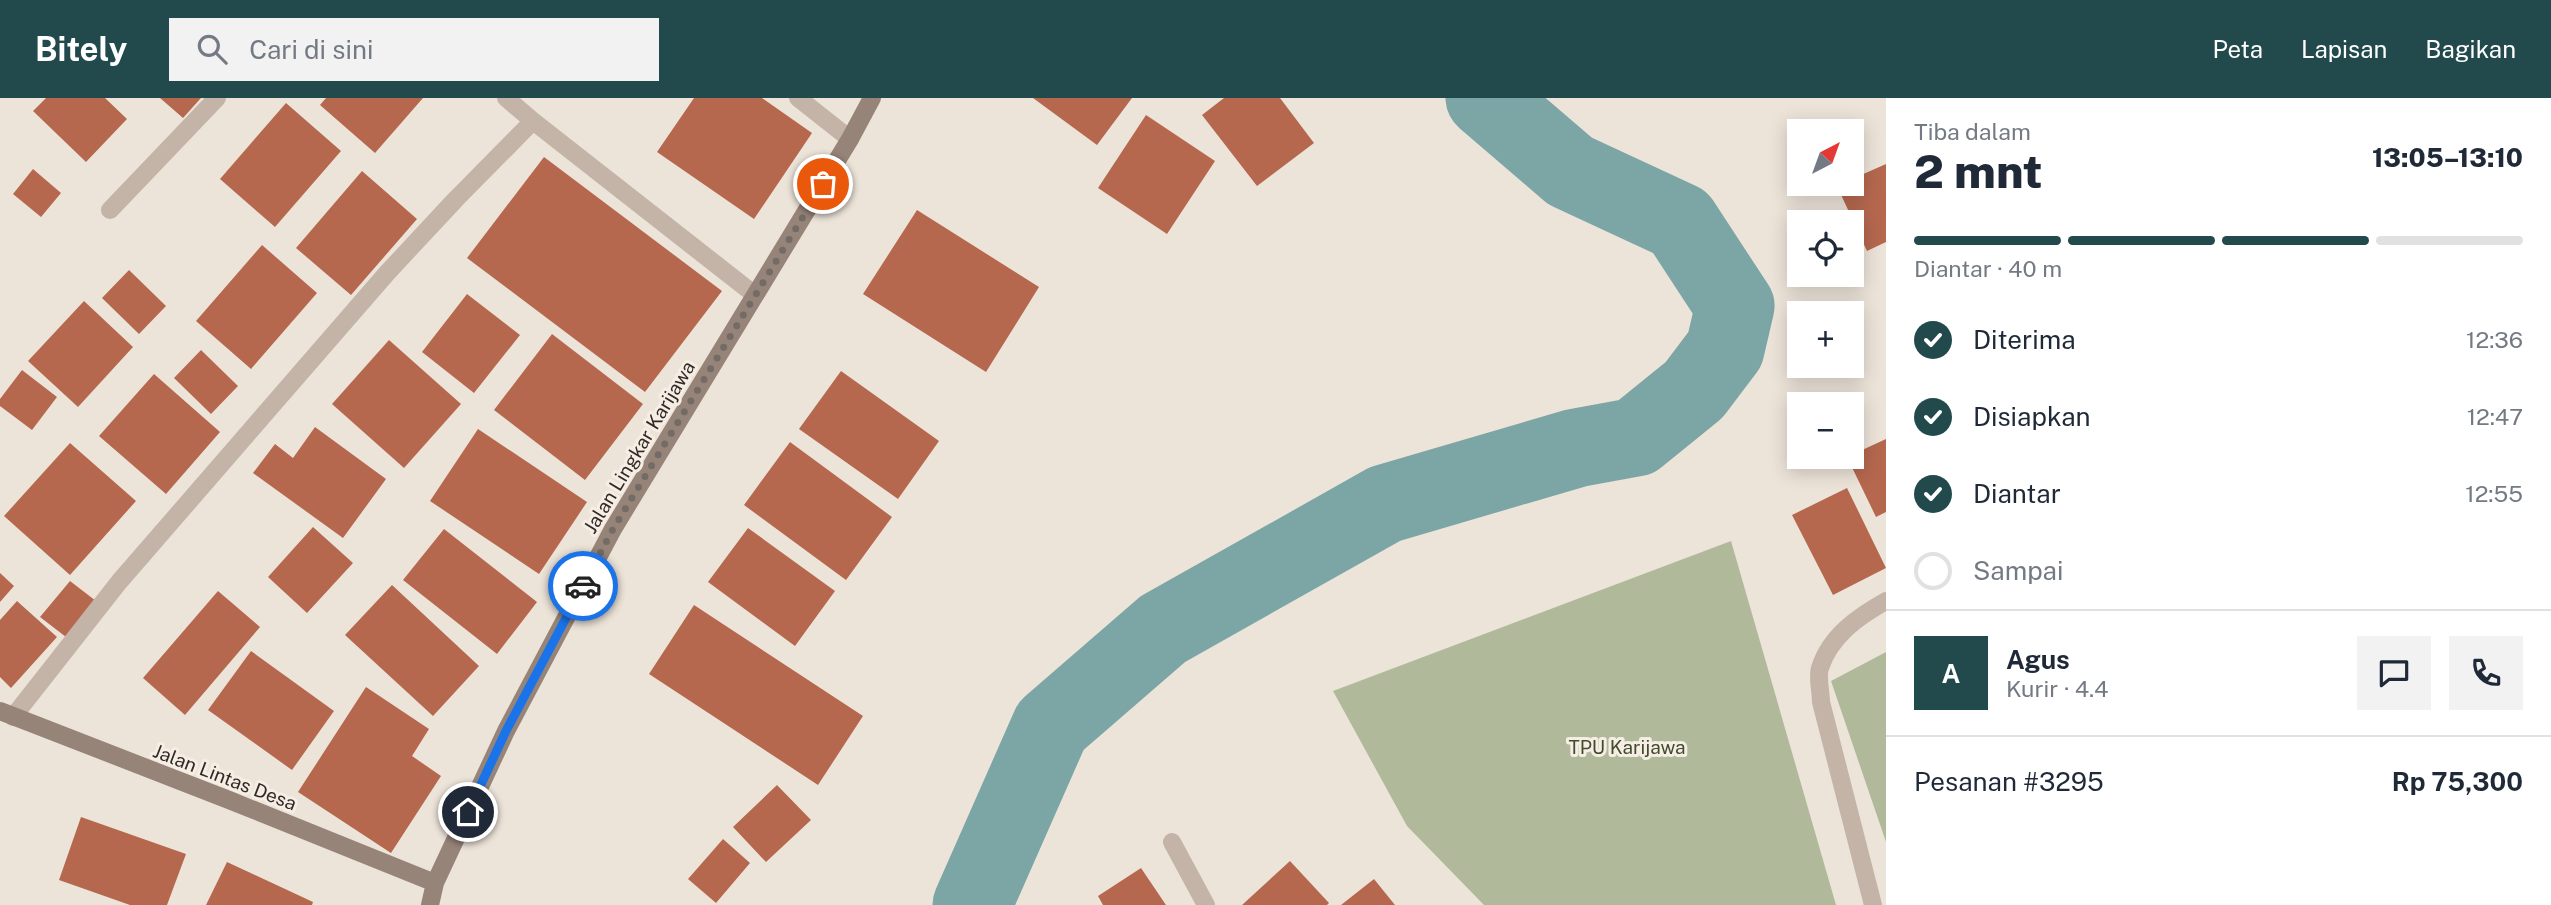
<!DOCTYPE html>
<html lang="id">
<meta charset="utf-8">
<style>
body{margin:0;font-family:"Public Sans",sans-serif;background:#f2f2f3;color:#1f2937;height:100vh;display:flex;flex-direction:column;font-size:26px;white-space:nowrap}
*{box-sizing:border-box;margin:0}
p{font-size:23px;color:#747a83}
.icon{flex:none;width:38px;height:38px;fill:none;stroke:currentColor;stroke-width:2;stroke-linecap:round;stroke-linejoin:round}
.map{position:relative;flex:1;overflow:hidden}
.drawer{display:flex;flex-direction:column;background:#fff;width:665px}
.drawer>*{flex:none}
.needle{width:46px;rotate:41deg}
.controls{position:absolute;left:1787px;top:21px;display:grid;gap:14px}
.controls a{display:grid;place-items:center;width:77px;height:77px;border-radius:0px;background:#fff;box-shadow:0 4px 18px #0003;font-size:35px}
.pin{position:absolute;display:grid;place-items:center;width:60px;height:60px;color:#fff;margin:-30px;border:4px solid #fff;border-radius:50%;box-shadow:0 2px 7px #0007}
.courier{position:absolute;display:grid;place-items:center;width:70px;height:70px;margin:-35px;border:5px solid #1a73e8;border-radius:50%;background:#fff;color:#222;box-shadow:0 2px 9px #0007}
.head em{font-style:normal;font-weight:800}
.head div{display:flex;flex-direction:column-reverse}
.head{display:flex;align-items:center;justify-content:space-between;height:119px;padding:0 28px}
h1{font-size:46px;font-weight:800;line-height:52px}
.bar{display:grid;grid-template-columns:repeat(4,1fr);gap:10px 7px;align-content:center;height:84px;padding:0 28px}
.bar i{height:9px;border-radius:5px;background:#e0e1e3}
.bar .active{background:#224a4d}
.bar p{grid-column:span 4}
.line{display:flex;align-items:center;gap:18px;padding:0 28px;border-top:2px solid #e0e1e3}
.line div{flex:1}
.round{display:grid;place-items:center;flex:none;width:74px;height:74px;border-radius:0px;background:#f2f2f3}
ol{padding:0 28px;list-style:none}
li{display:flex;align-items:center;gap:21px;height:77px}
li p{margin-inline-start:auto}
li .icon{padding:7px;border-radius:50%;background:#224a4d;color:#fff;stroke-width:4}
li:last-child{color:#747a83}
li i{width:38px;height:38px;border:4px solid #e0e1e3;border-radius:50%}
header{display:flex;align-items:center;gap:42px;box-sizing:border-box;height:98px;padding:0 35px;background:#224a4d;color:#fff}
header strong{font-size:33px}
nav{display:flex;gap:38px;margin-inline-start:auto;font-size:24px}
.search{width:490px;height:63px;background:#f2f2f3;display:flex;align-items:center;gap:18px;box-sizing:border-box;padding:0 24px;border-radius:0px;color:#747a83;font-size:26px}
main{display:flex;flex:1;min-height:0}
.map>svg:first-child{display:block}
</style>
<header>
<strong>Bitely</strong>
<div class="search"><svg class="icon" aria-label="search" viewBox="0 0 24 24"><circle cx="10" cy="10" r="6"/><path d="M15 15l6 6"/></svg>Cari di sini</div>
<nav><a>Peta</a><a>Lapisan</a><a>Bagikan</a></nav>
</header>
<main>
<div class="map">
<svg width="1886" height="807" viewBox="0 0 1886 807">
<rect width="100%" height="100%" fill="#ede4d9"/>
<path fill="#b0ba9b" d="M1731,443l105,364h-352l-77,-79 -74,-135z
M1886,554v190l-55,-161z"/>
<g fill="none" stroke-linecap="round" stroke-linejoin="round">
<path stroke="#7ca5a6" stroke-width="79" d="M972,807l79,-179 112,-97 222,-125 191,-56 60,-11 58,-47 31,-41 10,-43 -55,-84 -110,-51 -85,-73"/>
</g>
<path fill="#b6684f" d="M46,0h59l22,21 -41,43 -53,-51z
M160,0h41l-18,20z
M326,0h97l-48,55 -55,-48z
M694,0h68l50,35 -58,86 -97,-67z
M1033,0h99l-35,47z
M1224,0h56l34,45 -57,43 -55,-71z
M286,5l55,48 -66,76 -55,-48z
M1146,17l69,46 -48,73 -69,-46z
M544,59l178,134 -77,101 -178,-134z
M1886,66v78l-19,9 -30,-65 15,-2v-5z
M33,71l28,24 -20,24 -28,-23z
M362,73l55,48 -66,76 -55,-47z
M917,112l122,77 -53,85 -123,-78z
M262,147l55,48 -66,76 -55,-48z
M129,172l37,36 -27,28 -37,-36z
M467,196l53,41 -46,58 -52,-41z
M84,203l49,46 -55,60 -50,-46z
M552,236l91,70 -58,76 -91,-70z
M389,242l72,64 -57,64 -72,-64z
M201,252l37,36 -27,28 -37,-36z
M22,272l35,27 -25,33 -32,-24v-7z
M841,273l98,70 -41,58 -99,-70z
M154,276l66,58 -54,62 -67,-58z
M315,329l71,52 -43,59 -90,-65 22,-29 18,14z
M478,331l109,73 -48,72 -109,-73z
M1886,341v73l-10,5 -29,-60z
M790,344l102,75 -46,63 -102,-75z
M70,345l66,58 -66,74 -66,-59z
M1847,390l39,80 -53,27 -41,-80z
M313,429l40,36 -46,50 -39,-36z
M748,430l87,63 -40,55 -87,-64z
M444,431l93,73 -40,52 -94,-74z
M0,475l14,13 -14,16z
M70,483l26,20 -30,36 -26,-20z
M392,487l87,81 -46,50 -88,-81z
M218,493l42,36 -75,88 -42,-37z
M17,503l40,36 -46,51 -11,-11v-57z
M694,507l169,111 -45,69 -169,-111z
M251,553l83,60 -42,59 -84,-60z
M366,589l63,42 -17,27 29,20 -50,77 -93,-61z
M777,687l34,35 -45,42 -33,-35z
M81,719l105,37 -19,51h-37l-71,-25z
M723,741l27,24 -34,40 -28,-24z
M1290,763l39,42 -2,2h-85z
M227,764l86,40 -1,3h-106z
M1141,770l25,37h-63l-5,-9z
M1374,781l21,26h-54z"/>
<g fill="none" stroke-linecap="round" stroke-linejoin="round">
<path stroke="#c3b4a7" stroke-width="18" d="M506,0l27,23
M798,0l52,41
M110,112l107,-112
M13,619l106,-135 268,-309 69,-74 77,-78 222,174
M1172,744l34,63
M1873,807l-52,-203c0,-10 -4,-25 -1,-34 10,-32 39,-52 66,-67"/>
<path stroke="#978479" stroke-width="18" d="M0,613l229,89 206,83
M430,807l5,-22 71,-152 107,-202 237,-390 22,-41"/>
</g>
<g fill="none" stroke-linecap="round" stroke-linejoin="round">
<path stroke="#736b65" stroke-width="7" stroke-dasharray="0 12.6" d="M583,488l30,-57 210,-345"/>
<path stroke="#1a73e8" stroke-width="9" d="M468,714l38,-81 77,-145"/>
</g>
<g text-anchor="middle" stroke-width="6" stroke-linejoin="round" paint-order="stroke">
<g font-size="19" fill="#312a26" stroke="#f6eee5">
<text transform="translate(639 349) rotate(-59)" y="7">Jalan Lingkar Karijawa</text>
<text transform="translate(225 679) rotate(21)" y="7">Jalan Lintas Desa</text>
</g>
<g font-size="19" fill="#414c2d" stroke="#f6eee5">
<text x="1627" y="656">TPU Karijawa</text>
</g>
</g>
</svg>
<div class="controls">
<a><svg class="needle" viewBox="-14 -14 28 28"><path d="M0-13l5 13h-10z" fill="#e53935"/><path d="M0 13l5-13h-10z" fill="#747a83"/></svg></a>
<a><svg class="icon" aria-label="locate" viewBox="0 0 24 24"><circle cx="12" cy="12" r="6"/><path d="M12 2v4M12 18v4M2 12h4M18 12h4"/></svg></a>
<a>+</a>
<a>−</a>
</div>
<div class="pin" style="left:823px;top:86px;background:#ea580c"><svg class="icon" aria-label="bag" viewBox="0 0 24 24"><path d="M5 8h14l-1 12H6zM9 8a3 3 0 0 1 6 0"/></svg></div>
<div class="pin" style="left:468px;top:714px;background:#1f2937"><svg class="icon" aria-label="home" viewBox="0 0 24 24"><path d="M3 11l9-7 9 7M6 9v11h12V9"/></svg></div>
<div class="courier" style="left:583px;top:488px"><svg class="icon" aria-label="car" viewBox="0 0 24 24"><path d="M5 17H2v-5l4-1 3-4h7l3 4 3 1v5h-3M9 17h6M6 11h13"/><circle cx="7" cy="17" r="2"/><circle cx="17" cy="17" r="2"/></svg></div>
</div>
<section class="drawer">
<div class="head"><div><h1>2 mnt</h1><p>Tiba dalam</p></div><em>13:05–13:10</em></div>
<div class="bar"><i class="active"></i><i class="active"></i><i class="active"></i><i></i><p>Diantar · 40 m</p></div>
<ol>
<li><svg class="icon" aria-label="check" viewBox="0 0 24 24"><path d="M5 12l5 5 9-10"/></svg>Diterima<p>12:36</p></li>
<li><svg class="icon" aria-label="check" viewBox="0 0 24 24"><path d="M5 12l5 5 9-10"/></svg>Disiapkan<p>12:47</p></li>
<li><svg class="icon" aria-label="check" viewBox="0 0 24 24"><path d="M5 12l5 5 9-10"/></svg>Diantar<p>12:55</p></li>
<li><i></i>Sampai</li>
</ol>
<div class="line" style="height:126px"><b class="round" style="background:#224a4d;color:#fff">A</b><div><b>Agus</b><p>Kurir · 4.4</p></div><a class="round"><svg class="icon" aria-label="chat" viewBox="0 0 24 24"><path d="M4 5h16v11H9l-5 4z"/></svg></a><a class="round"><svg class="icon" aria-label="phone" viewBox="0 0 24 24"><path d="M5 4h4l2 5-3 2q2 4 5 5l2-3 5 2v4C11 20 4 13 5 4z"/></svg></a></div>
<div class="line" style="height:91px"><div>Pesanan #3295</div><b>Rp 75,300</b></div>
</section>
</main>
